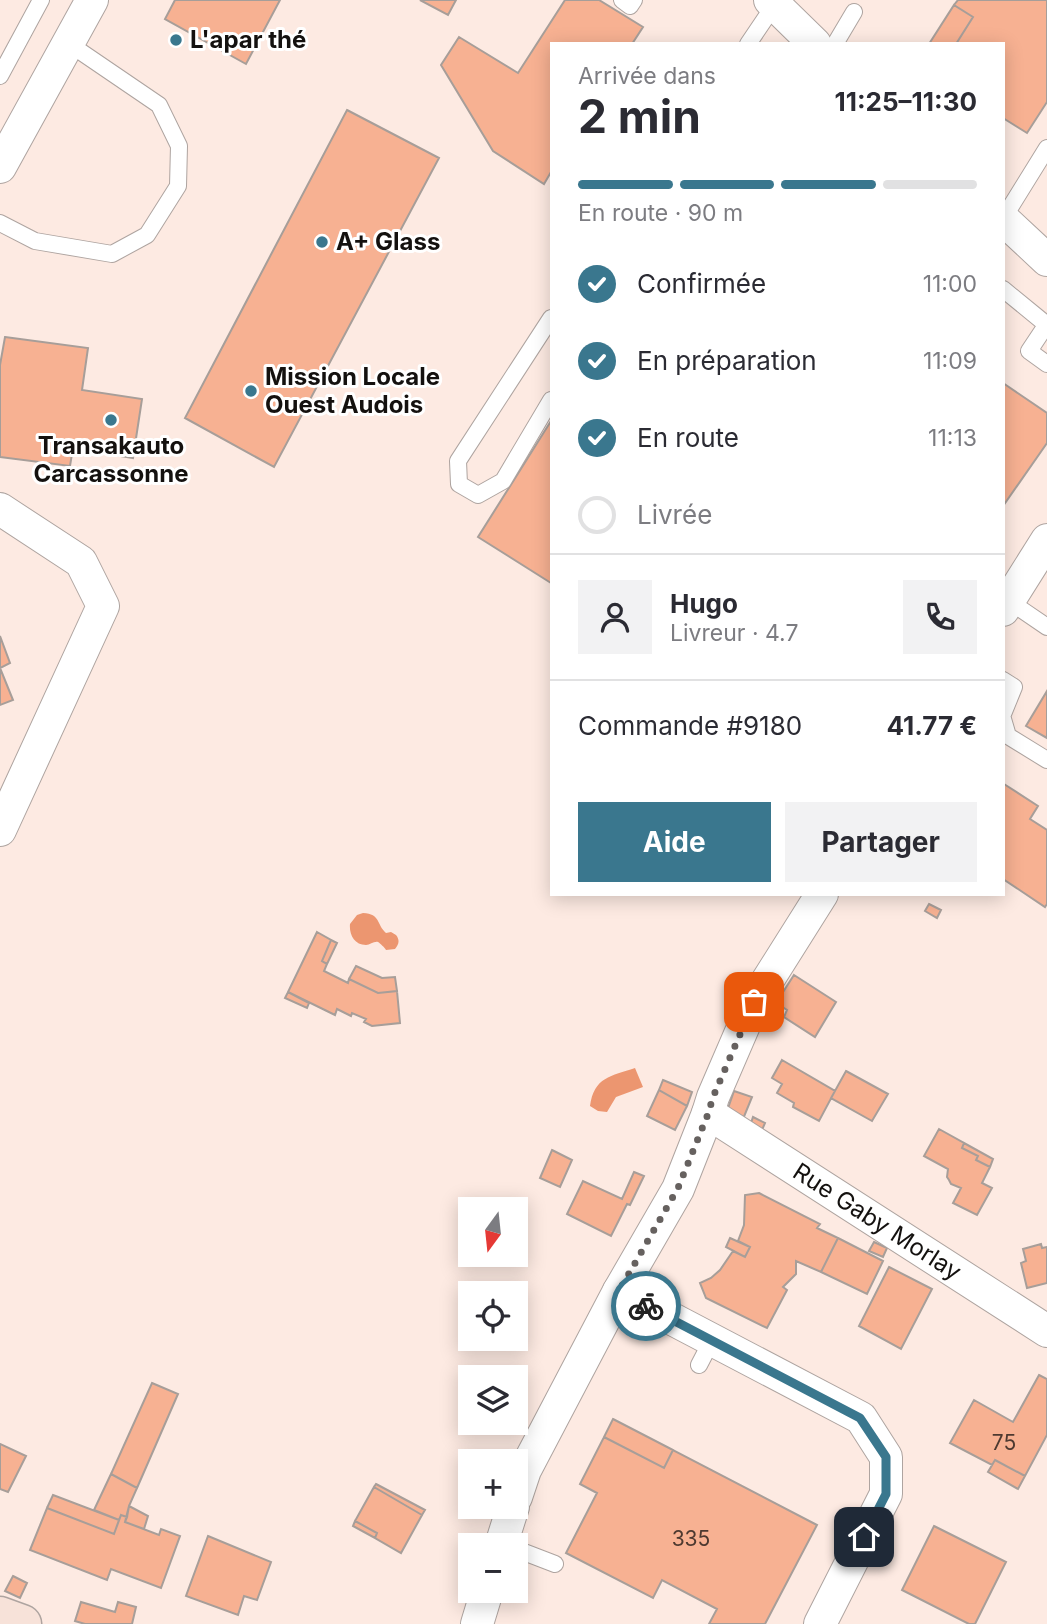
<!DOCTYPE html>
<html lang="fr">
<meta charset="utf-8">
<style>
body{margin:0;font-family:Inter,sans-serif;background:#f2f2f3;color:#2b2b33;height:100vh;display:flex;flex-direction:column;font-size:26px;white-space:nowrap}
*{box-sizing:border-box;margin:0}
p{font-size:23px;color:#7c7c81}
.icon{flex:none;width:38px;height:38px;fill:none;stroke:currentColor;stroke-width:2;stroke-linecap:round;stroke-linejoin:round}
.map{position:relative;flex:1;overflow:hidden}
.sheet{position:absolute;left:550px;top:42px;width:455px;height:854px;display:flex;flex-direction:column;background:#fff;border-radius:0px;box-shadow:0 4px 18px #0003}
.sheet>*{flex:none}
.needle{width:46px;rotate:195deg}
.buttons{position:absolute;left:458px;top:1197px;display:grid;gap:14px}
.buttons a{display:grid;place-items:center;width:70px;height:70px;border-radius:0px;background:#fff;box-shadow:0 4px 18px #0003;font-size:35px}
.pin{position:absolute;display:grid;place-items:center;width:60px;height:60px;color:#fff;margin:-30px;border-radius:14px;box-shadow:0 4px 10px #0006}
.courier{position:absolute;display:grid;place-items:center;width:70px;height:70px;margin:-35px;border:5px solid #3a778e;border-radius:50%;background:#fff;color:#222;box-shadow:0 2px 9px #0007}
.overview em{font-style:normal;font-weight:700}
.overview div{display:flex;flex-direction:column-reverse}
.overview{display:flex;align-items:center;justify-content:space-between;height:119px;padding:0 28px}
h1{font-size:46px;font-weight:700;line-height:52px}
.bar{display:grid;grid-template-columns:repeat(4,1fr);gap:10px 7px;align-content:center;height:84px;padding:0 28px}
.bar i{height:9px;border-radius:5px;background:#e1e1e2}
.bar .current{background:#3a778e}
.bar p{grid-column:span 4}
.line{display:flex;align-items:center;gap:18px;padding:0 28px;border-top:2px solid #e1e1e2}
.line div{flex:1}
.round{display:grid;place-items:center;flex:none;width:74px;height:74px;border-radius:0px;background:#f2f2f3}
ol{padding:0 28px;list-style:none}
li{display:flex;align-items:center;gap:21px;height:77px}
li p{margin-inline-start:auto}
li .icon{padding:7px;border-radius:50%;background:#3a778e;color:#fff;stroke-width:4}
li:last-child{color:#7c7c81}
li i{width:38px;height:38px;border:4px solid #e1e1e2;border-radius:50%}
.action{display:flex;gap:14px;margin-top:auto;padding:14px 28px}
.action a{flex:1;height:80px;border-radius:0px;background:#3a778e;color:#fff;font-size:28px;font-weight:700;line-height:80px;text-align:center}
.action a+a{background:#f2f2f3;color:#2b2b33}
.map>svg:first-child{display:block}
</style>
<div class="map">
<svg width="1047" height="1624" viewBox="0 0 1047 1624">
<rect width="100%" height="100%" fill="#fff6f3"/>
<path fill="#fdeae2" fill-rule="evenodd" d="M0,0h1047v1624h-1047zM551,44h452v850h-452zM471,1209h45v46h-45zM471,1293h45v46h-45zM471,1377h45v46h-45zM471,1461h45v46h-45zM471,1545h45v46h-45z"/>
<path fill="#ec9670" d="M363,913c18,1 13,11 23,20l5,-1 5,3c4,5 3,9 -1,14l-9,1c-1,-2 -6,-7 -8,-8 -4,-1 -8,3 -12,3 -12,0 -17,-11 -16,-21l7,-9z
M635,1068l8,19 -27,10 -9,15 -9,-1 -8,-5c4,-29 21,-30 45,-38z"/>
<path fill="#f7b192" stroke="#a79e99" stroke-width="2" d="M175,0h105l-34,64 -81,-45z
M420,0h36l-8,15z
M565,0h34l44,27 -11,17h-81v128l-7,12 -51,-33 -52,-86 18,-28 59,36z
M958,0h89v102l-20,31 -24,-15v-74h-47l17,-27 -19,-12z
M954,5l19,12 -17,27h-27z
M347,110l92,48 -165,309 -89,-49z
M5,337l83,11 -6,42 60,9 -9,59 -60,-10 -3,18 -70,-9v-92z
M1003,383l44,30v30l-44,63z
M551,421v162l-73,-46z
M0,636l10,27 -10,5 13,32 -13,5z
M1047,691v47l-21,-12z
M1004,784l34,22 -8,13 17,11v74l-2,3 -42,-28v-93z
M929,904l12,6 -4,8 -12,-7z
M317,932l14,8 -9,21 5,3 -3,7 24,12 1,-4 29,14 19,-2 3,32 -28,3 -8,-4 2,-3 -14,-6 -1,3 -14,-7 -2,6 -47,-23z
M331,940l6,3 -10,21 -5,-3z
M356,966l26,12 13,-1 2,14 -19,2 -29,-14z
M794,975l42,27 -21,35 -31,-20 3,-7 -11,-7z
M288,992l21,11 -2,5 -22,-10z
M782,1060l53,31 -16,30 -26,-14 1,-4 -17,-10 5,-9 -10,-6z
M846,1071l42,23 -16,27 -41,-23z
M663,1080l29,12 -5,14 -28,-16z
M659,1090l28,16 -12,24 -28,-14z
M734,1091l18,6 -11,27 -15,-10z
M753,1117l12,6 -3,7 -11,-7z
M939,1129l25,14 -2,5 16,8 -2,4 14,7 -8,16 10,5 -15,27 -24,-12 8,-15 -10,-4 -2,-4 -2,-3 1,-8 -24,-13z
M964,1143l29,16 -3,8 -14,-7 2,-4 -16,-8z
M552,1150l20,10 -12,27 -20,-9z
M634,1172l10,4 -14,29 -3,-1 -16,32 -44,-22 16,-33 39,18z
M759,1193l61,31 -3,4 21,10 -17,34 -25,-11v13l-13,13 4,3 -20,38 -61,-30 -6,-15 11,-5 9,-8 13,-19 12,6 5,-10 -12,-6 6,-16 1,-30z
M730,1238l20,9 -5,10 -19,-10z
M838,1238l45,23 -16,33 -46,-22z
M874,1242l13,6 -4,9 -14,-6z
M1041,1244l1,4 5,-1v36l-20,5 -6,-25 5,-2 -3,-12z
M889,1267l43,22 -31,60 -42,-23z
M1039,1375l8,4v56l-22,41 -30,-16 -3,5 -42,-22 24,-43 39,22z
M152,1383l26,11 -41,94 -26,-14z
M613,1419l60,31 -9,18 -60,-31z
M604,1437l60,31 9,-18 144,75 -52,99h-56l8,-15 -55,-29 -9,18 -87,-45 31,-60 -17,-9z
M0,1444l26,12 -18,36 -8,-3z
M995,1460l30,16 -7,13 -30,-17z
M111,1474l26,14 -8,18 -2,11 -6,-2 -2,5 -25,-10z
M376,1484l49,26 -3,5 -48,-28z
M374,1487l48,28 -21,38 -26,-15 2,-5 -22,-12z
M53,1495l66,25 -5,14 -67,-26z
M129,1506l19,10 -4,13 -19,-7z
M47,1508l67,26 7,-19 6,2 -2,5 34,13 2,-6 19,7 -19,52 -50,-19 -4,11 -77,-30z
M355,1521l22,12 -2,5 -22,-12z
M934,1526l72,36 -31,62h-6l-67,-34z
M208,1536l63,26 -14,38 -13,-4 -6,19 -52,-19z
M13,1576l14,7 -7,15 -15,-7z
M81,1602l34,10 3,-10 18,5 -4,17h-47l-10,-3z"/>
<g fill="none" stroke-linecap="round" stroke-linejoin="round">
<g stroke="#aea4a0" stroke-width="18">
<path id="service" d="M622,0l8,6 4,-6
M748,44l27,-40
M835,44l19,-32
M0,76l41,-76
M1003,219l44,-71
M0,223l35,18 77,13 35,-19 31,-49 1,-40 -20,-41 -91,-62
M1003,289l44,36
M551,318l-93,143 1,23 19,11 25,-14 48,-81
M1047,324l-18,27 18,13
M1009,601l38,26
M1003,680l11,7 -11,27
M1003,719l5,17 39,24
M699,1365l13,-25
M516,1549l39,15"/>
</g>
<g stroke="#aea4a0" stroke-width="34">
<g id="minor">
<path d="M770,0l45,44"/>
<path d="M0,167l92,-167"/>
<path d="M1003,219l44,41"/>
<path d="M0,509l81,53 22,44 -103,224"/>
<path d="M1003,610l44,-70"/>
<path id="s1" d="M708,1113l339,218"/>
<path d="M619,1291l242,127 25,39v37l-66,130"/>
<path d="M516,1497l9,-27 94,-179 59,-102 30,-76 5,-16 41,-95 68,-108"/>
<path d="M501,1545l12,-38"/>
<path d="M477,1624l10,-33"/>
</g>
</g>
<g stroke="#aea4a0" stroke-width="41">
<path id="secondary" d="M0,1616l22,8"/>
</g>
<use href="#service" stroke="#fff" stroke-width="16"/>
<use href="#minor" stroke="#fff" stroke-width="32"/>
<use href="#secondary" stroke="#f7e2d9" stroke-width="38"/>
</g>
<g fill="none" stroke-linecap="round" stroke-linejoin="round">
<path stroke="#66615f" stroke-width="7" stroke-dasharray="0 12.6" d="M646,1306l-27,-15 59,-103 30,-74 5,-17 41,-95"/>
<path stroke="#3a778e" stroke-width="9" d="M646,1306l214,112 26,39v37l-22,43"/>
</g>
<g fill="#3a778e" stroke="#fff" stroke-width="2.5">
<circle cx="176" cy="40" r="7"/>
<circle cx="322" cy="242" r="7"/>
<circle cx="251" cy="391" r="7"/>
<circle cx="111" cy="420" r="7"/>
</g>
<g text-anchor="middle" stroke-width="6" stroke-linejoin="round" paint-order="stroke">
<g font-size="21" fill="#4d3930">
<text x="1004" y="1450">75</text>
<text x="691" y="1546">335</text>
</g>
<g font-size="24" font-weight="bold" fill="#14110f" stroke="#fff" text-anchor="start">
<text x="190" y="48">L'apar thé</text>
<text x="336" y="250">A+ Glass</text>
<text x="265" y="385">Mission Locale<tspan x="265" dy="28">Ouest Audois</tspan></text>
<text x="111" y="454" text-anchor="middle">Transakauto<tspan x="111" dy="28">Carcassonne</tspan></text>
</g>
<g font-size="24" fill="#14110f" stroke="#fff">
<text dy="8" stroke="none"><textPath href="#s1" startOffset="201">Rue Gaby Morlay</textPath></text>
</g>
</g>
</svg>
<div class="buttons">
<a><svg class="needle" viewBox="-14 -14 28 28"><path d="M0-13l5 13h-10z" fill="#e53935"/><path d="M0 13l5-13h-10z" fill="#7c7c81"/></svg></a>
<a><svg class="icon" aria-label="locate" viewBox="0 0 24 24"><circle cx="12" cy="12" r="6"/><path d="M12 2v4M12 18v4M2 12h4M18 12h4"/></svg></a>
<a><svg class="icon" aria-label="layers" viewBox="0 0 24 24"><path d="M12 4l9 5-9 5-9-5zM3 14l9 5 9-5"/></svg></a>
<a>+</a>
<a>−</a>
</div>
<div class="pin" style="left:754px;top:1002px;background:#ea580c"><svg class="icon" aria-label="bag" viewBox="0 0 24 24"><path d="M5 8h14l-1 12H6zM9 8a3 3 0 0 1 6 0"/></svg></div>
<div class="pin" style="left:864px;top:1537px;background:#1f2937"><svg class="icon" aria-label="home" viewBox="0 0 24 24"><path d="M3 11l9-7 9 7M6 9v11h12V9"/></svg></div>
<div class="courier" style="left:646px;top:1306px"><svg class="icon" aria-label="bike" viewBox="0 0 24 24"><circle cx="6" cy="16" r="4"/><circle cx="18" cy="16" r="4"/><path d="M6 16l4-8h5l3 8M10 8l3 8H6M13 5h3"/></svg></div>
<section class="sheet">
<div class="overview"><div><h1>2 min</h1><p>Arrivée dans</p></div><em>11:25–11:30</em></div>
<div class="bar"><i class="current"></i><i class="current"></i><i class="current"></i><i></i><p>En route · 90 m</p></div>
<ol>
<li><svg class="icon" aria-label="check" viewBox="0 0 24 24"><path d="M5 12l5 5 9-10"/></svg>Confirmée<p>11:00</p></li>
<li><svg class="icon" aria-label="check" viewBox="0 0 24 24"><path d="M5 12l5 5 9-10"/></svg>En préparation<p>11:09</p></li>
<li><svg class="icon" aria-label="check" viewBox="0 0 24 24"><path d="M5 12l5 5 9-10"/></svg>En route<p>11:13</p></li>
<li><i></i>Livrée</li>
</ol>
<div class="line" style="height:126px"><a class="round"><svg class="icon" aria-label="person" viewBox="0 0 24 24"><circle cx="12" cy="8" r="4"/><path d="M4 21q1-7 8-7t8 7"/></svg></a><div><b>Hugo</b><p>Livreur · 4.7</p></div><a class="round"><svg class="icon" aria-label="phone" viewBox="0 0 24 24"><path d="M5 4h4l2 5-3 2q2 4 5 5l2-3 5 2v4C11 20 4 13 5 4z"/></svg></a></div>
<div class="line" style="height:91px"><div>Commande #9180</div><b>41.77 €</b></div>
<div class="action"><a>Aide</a><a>Partager</a></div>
</section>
</div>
